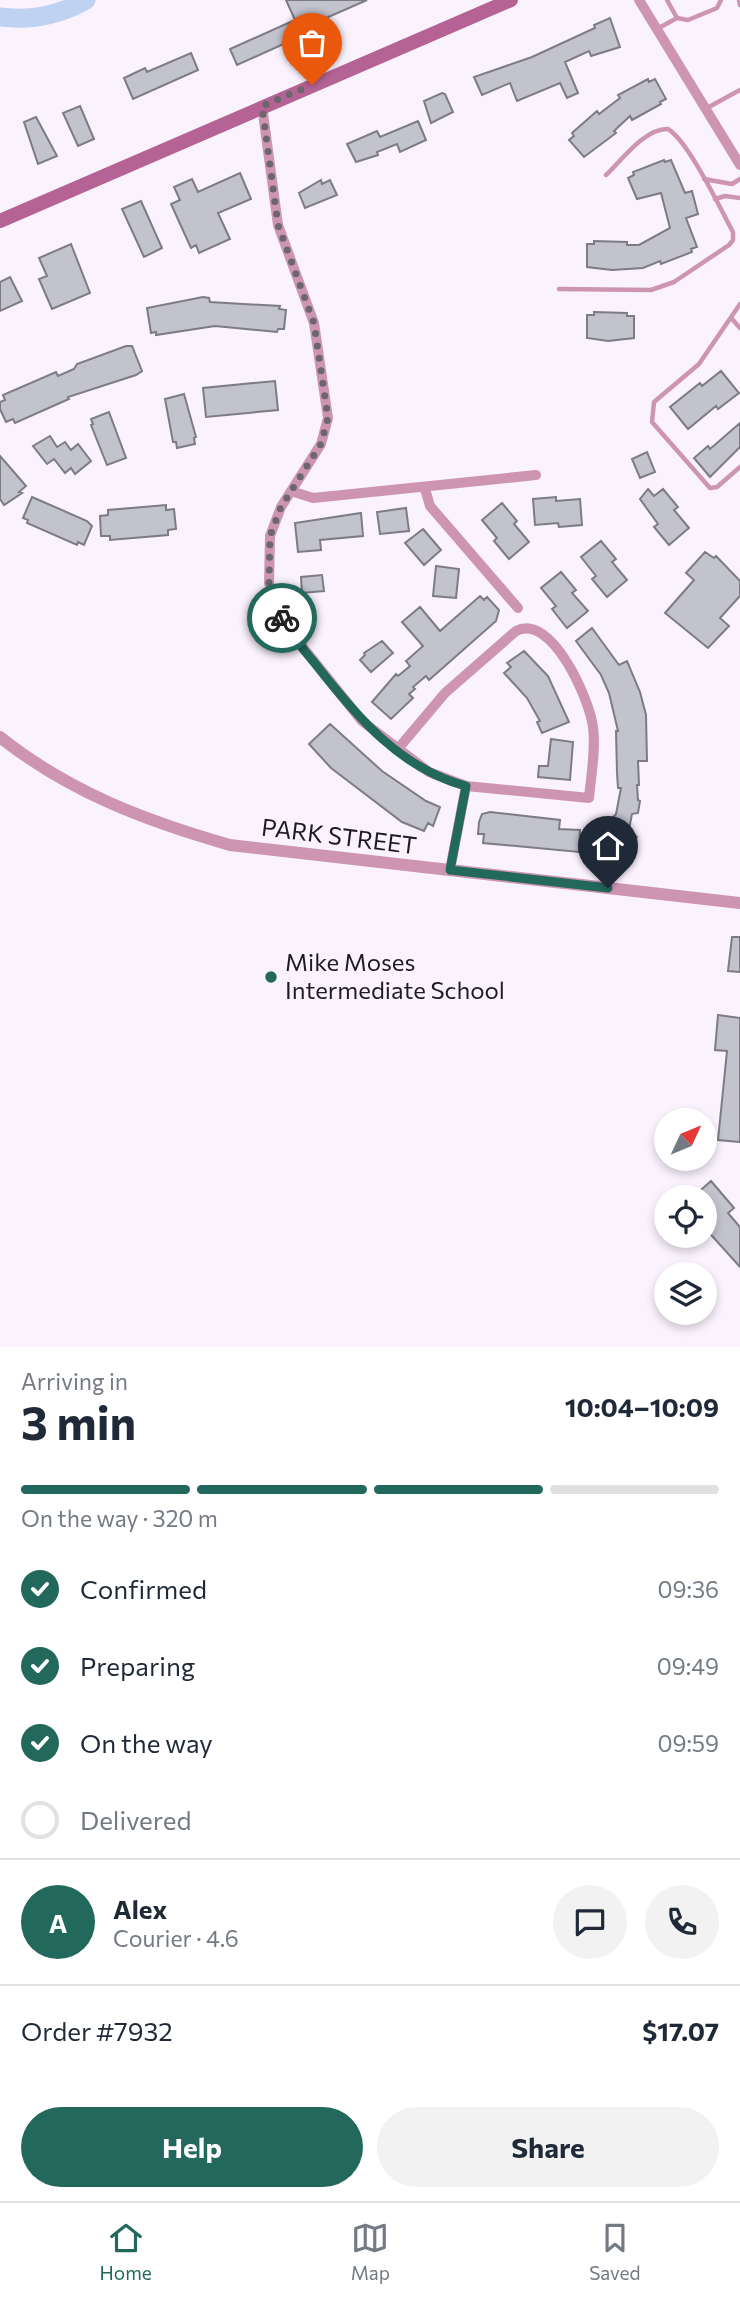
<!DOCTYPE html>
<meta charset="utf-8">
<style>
body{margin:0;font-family:Commissioner,sans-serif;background:#f2f2f3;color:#1f2937;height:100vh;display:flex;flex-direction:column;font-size:26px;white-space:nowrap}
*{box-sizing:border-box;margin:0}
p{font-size:23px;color:#747a83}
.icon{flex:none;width:38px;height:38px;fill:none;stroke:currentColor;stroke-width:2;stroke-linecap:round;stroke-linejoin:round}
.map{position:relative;height:1347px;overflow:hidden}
.sheet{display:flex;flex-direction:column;background:#fff;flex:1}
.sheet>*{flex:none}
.needle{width:46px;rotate:46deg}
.tools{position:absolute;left:654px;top:1108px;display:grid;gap:14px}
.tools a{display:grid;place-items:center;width:63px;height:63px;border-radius:50%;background:#fff;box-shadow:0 4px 10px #0003;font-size:35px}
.pin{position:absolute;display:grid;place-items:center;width:60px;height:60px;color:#fff;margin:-72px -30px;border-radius:50% 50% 50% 0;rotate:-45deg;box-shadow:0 0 7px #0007}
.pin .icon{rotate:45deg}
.courier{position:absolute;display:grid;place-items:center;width:70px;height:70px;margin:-35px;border:5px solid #22685c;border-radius:50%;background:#fff;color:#222;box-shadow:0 2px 9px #0007}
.headline em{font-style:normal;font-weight:700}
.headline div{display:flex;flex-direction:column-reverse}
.headline{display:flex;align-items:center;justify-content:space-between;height:119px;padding:0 21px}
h1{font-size:46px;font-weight:700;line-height:52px}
.bar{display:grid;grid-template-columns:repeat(4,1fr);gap:10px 7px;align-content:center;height:84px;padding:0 21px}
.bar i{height:9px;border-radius:5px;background:#e0e1e3}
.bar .active{background:#22685c}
.bar p{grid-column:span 4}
.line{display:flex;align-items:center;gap:18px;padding:0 21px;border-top:2px solid #e0e1e3}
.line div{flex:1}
.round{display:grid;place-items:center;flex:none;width:74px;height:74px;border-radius:37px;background:#f2f2f3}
ol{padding:0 21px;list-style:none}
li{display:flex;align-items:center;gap:21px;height:77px}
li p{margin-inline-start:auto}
li .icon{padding:7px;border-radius:50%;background:#22685c;color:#fff;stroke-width:4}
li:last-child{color:#747a83}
li i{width:38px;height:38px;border:4px solid #e0e1e3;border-radius:50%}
.cta{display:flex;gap:14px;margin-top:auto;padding:14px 21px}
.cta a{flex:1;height:80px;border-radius:42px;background:#22685c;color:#fff;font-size:28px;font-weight:700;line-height:80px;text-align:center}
.cta a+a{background:#f2f2f3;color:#1f2937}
.dock{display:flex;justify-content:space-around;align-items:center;height:98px;border-top:2px solid #e0e1e3;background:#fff;font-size:19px;color:#747a83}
.dock a{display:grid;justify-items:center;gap:4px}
.dock .active{color:#22685c}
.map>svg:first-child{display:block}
</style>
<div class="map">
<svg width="740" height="1347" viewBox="0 0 740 1347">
<rect width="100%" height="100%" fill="#faf2fd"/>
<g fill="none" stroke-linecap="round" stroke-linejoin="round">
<path stroke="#c0d2f2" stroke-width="19" d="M0,17c31,4 58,-1 86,-17"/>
</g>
<path fill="#c3c3cf" stroke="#7c7b86" stroke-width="2" d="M286,0h81l-82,36 3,6 -51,23 -7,-16 65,-29z
M610,18l10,29 -29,9 -2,-5 -24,11 13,31 -11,5 -7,-15 -43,18 -7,-18 -28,12 -8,-18 58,-20 63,-29 -1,-3z
M191,53l7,17 -65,29 -9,-21 21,-10 2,4z
M648,79l1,3 6,-3 11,20 -6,3 1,2 -29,16 -2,-4 -16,15 2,2 -32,24 -15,-17 5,-4 -2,-3 25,-22 2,3 21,-16 -2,-3z
M442,93l3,1 8,18 -22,11 -7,-22z
M80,106l14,33 -16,7 -15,-33z
M36,117l21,39 -19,8 -14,-42z
M418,121l8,19 -26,12 -3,-8 -20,8 1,3 -22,7 -9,-18 30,-13 3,6z
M664,160l1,2 6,-2 14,33 7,-2 6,23 -12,4 11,29 -6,2 1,3 -31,12 -1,-3 -17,7 -31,2 -25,-3v-23h7v-3l33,1v3h12l31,-17 -9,-35 -24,6 -9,-21 6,-3 -1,-3z
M240,173l11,26 -33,14 12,26 -31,14 -3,-8 -5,3 -20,-44 9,-4 -6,-13 18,-8 6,13z
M321,180l1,4 8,-4 7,15 -32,13 -6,-15z
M141,201l21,47 -18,9 -22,-48z
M71,244l19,49 -38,16 -13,-30 8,-3 -8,-18z
M10,277l12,24 -22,10v-29z
M203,297l6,1 1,4 70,4 -1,3 7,1 -2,19h-6l-1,3 -62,-6 -59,9v-3l-5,1 -4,-25z
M594,312l33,1v3h7v22l-26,3 -21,-3v-23h7z
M126,346h6l10,25 -6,4 -68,22 1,2 -54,24 -2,-4 -7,3 -6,-13v-7l5,-2 -2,-5 53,-23 2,4 16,-7 3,-5z
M721,371l18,22 -21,16 -2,-3 -28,23 -18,-22 30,-24 2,3z
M275,381l3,29 -72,7 -3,-29z
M184,394l12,43 -2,1 1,6 -18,4 -1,-6h-3l-8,-43z
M109,412l17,46 -19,7 -16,-40 2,-1 -2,-5z
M740,423v24l-30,30 -16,-19 14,-12 2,3z
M50,436l7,11 8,-5 6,8 7,-6 13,17 -16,13 -4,-6 -6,5 -11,-14 -7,5 -14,-18z
M647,452l8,20 -15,6 -8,-19z
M0,456l26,30 -7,6 3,1 -18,12 -4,-6z
M648,489l6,7 9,-7 15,18 -4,3 15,18 -20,17 -15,-18 4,-3 -18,-25z
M32,497l55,24 5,5 -8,19 -6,-3 -1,3 -50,-22 1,-3 -5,-2z
M556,497v4l24,-2 2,26 -23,2 -1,-4 -23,2 -2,-26z
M502,503l15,18 -3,3 15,18 -20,17 -15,-18 3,-3 -15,-18z
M166,505v5l8,-1 2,20 -8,1v5l-58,5v-4h-9l-1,-20 8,-1v-5z
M406,508l3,23 -29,3 -3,-22z
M361,513l2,23 -43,4 1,10 -23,2 -3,-29z
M423,529l18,21 -17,15 -19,-22z
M601,541l15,18 -4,3 15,18 -20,17 -15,-18 4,-3 -15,-19z
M705,552l9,6 2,-2 24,25v15l-20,22 9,8 -21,22 -43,-35 29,-33 -8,-7z
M436,566l23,3 -3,29 -23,-2z
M561,572l15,18 -4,3 16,18 -21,17 -15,-19 4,-3 -15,-18z
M322,575l2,16 -22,2 -1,-16z
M480,596l4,4 3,-3 12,13 -3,11 -67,59 -3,-4 -13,11 2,2 -6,5 4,4 -22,21 -19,-17 24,-28 2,2 12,-10 -4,-5 17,-15 -21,-24 18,-15 20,24z
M592,628l27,37 8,-4 13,31 6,23 1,46h-9l1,24h-2l1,15 2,1 -2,12 -6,1 -3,15 8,8 -7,8 -7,-6 -3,4 -17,-15 13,-14 5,-26h-3l-1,-15 -1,-42h2l-9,-38 -8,-18 -25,-34z
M382,641l11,12 -22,19 -11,-12 5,-5 -1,-2z
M524,651l24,25 21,46 -27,11 -5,-11 3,-1 -13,-23 -23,-25 7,-6 -4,-4z
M330,724l52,47 44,30 14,6 -7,19 -5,-3 -4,8 -22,-9 -71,-54 -22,-24z
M551,739l22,3 -3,38 -32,-3 1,-11h9z
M490,812l70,8 -1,9 21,1 -1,22 -96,-9 1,-9h-6l1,-12 3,-8z
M601,826l6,21 -12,3 -3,-1 -6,-18z
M732,937h8v35l-12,-1z
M718,1015l22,3v124l-22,-2 9,-89 -12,-1z
M711,1181l23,27 -6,5 12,14v40l-35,-39v-31h-12z"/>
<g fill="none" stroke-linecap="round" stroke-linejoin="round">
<path stroke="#cd94b4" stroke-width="4.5" d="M739,0l1,5
M677,18l11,2 29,-12 4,-8
M657,29l20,-11 -10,-18
M707,108l33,-18
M704,179l28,5 8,-5
M715,199l10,-3 15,2
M559,289l92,1 23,-8 55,-37 4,-5v-8c-13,-24 -44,-90 -65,-103 -23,-1 -46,31 -62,46
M740,304l-41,60 -45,38 -2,20 58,66 7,-1 23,-20
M732,319l8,9"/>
<path stroke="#cd94b4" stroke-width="10" d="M639,0l101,165
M262,106l16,119 36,98 14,95 -7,26 -40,63 -11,29 -1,47 8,26 16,26 69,86 67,51 37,14 123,12c2,-23 7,-47 4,-71 -3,-26 -41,-115 -77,-96l-71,62 -48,57
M425,489l5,17 88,102
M291,491l22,7 223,-23
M450,870l16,-84"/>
<path stroke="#cd94b4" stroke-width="12" d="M0,737c69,55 146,84 230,108l510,58"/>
<path stroke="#b56394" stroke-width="14" d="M0,221l511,-221"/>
</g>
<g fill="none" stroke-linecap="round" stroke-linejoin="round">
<path stroke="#6c676d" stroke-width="7" stroke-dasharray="0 12.6" d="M282,618l-13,-35 1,-47 11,-29 40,-63 7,-26 -14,-95 -36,-98 -16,-119 50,-21"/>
<path stroke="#22685c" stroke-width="9" d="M282,618c9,18 23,33 35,48 40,51 84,103 149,120l-16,84 158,18"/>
</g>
<circle fill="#22685c" stroke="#faf2fd" stroke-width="2.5" cx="271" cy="977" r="7"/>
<g text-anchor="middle" stroke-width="5" stroke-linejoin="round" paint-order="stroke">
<g font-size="24" fill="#1f1c20" stroke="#faf2fd">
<text transform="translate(339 837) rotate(7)" y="8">PARK STREET</text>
</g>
<g font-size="24" fill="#1f1c20" stroke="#faf2fd" text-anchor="start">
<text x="285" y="971">Mike Moses<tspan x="285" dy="28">Intermediate School</tspan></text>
</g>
</g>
</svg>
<div class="tools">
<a><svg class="needle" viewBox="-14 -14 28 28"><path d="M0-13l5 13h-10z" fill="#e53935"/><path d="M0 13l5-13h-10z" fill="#747a83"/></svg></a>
<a><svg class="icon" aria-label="locate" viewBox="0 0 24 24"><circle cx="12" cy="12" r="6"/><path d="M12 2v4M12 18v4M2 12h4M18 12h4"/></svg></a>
<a><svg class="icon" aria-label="layers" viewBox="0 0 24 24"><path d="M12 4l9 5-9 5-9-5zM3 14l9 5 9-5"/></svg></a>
</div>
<div class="pin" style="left:312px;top:85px;background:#ea580c"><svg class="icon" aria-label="bag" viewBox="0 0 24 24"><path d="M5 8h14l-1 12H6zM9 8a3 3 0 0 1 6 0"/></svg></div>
<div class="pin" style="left:608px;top:888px;background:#1f2937"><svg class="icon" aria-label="home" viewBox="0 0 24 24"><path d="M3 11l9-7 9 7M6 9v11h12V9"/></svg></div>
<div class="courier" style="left:282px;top:618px"><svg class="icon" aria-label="bike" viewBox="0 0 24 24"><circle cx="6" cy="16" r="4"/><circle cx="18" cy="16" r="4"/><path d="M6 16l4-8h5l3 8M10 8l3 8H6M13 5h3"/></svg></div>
</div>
<section class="sheet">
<div class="headline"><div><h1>3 min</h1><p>Arriving in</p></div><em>10:04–10:09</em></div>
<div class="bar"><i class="active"></i><i class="active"></i><i class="active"></i><i></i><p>On the way · 320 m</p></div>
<ol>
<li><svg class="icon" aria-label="check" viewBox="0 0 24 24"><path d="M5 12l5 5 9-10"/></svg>Confirmed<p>09:36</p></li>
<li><svg class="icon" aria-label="check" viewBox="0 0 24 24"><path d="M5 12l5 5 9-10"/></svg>Preparing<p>09:49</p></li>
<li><svg class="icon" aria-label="check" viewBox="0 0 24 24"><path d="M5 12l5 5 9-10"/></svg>On the way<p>09:59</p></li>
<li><i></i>Delivered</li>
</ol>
<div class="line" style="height:126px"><b class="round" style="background:#22685c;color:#fff">A</b><div><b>Alex</b><p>Courier · 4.6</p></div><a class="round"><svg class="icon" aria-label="chat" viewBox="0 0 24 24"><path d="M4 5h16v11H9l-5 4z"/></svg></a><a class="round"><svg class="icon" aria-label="phone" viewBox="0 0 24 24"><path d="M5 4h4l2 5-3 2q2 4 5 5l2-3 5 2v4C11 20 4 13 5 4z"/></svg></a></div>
<div class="line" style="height:91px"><div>Order #7932</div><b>$17.07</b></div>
<div class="cta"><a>Help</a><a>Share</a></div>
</section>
<nav class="dock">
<a class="active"><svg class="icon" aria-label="home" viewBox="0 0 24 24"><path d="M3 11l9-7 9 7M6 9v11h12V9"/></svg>Home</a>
<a><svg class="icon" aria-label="map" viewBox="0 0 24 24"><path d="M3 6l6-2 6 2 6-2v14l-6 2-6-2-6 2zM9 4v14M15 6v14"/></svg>Map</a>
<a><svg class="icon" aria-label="saved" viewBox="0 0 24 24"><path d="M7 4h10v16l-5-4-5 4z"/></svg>Saved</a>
</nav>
